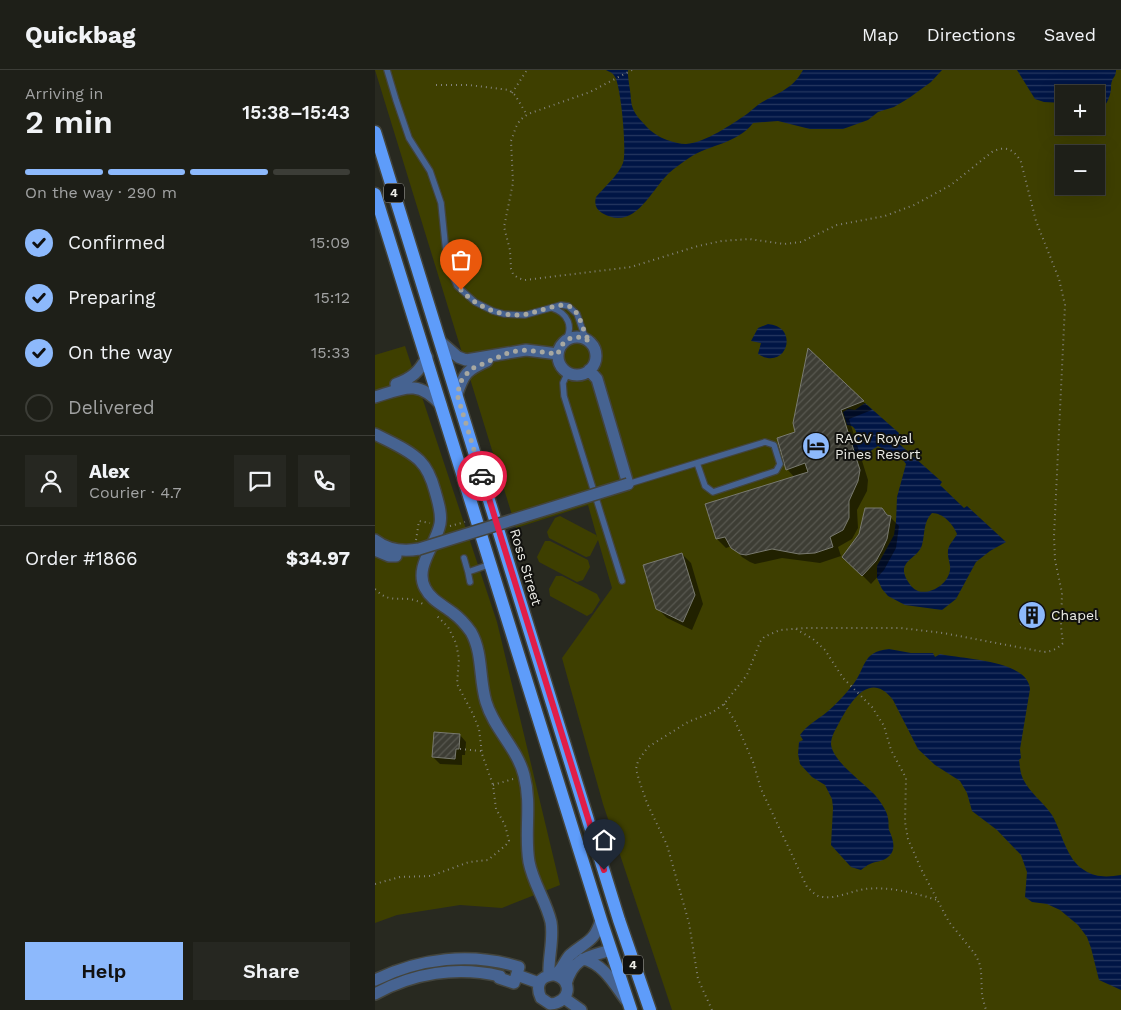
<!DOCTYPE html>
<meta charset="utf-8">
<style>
body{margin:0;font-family:"Work Sans",sans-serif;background:#262721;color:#f1f3f6;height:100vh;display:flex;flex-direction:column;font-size:19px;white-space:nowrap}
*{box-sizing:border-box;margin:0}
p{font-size:16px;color:#a1a2a2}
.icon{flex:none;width:28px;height:28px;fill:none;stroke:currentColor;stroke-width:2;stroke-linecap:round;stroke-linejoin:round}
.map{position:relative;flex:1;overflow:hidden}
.drawer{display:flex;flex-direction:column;background:#1e1f18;width:375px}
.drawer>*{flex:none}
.buttons{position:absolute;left:680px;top:15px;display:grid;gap:10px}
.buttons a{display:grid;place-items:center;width:50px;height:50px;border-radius:0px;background:#1e1f18;box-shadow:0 5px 20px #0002,0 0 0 1px #3c3d37;font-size:25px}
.pin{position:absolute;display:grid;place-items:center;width:42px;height:42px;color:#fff;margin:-51px -21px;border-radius:50% 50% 50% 0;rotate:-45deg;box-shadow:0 0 5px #0007}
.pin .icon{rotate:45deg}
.courier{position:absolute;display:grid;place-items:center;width:50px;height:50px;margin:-25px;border:4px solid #e11d48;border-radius:50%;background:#fff;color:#222;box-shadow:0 1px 6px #0007}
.head em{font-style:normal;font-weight:600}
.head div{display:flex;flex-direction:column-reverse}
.head{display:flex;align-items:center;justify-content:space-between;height:85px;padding:0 25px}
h1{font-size:32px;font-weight:600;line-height:38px}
.bar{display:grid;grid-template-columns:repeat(4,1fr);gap:8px 5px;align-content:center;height:60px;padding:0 25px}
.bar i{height:6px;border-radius:4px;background:#3c3d37}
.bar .on{background:#8db9fc}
.bar p{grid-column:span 4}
.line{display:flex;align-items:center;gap:12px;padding:0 25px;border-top:1px solid #3c3d37}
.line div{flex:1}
.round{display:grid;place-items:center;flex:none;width:52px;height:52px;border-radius:0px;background:#262721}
ol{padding:0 25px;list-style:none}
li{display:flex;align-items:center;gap:15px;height:55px}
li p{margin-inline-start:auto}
li .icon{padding:5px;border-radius:50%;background:#8db9fc;color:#111;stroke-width:4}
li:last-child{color:#a1a2a2}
li i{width:28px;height:28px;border:2px solid #3c3d37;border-radius:50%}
.action{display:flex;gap:10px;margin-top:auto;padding:10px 25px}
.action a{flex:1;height:58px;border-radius:0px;background:#8db9fc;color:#111;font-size:20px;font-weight:600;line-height:58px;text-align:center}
.action a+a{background:#262721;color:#f1f3f6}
header{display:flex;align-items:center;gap:30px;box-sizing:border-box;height:70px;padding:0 25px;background:#1e1f18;border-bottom:1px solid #3c3d37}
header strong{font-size:24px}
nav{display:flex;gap:28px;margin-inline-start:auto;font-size:18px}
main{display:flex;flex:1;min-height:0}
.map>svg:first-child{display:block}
</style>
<header>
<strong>Quickbag</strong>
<nav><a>Map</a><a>Directions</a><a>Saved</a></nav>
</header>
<main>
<section class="drawer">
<div class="head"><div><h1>2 min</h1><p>Arriving in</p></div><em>15:38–15:43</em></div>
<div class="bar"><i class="on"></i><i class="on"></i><i class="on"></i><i></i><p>On the way · 290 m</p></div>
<ol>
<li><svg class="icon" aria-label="check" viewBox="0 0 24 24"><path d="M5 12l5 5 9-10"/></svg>Confirmed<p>15:09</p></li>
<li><svg class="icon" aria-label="check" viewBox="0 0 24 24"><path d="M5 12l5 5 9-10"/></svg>Preparing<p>15:12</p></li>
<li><svg class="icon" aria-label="check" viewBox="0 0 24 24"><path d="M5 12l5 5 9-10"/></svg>On the way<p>15:33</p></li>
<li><i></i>Delivered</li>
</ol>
<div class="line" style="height:90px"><a class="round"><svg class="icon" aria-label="person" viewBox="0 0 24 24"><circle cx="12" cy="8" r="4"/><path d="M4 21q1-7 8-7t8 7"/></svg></a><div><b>Alex</b><p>Courier · 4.7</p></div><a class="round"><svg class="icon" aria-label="chat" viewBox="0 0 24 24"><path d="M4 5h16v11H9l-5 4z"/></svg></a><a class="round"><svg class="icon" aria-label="phone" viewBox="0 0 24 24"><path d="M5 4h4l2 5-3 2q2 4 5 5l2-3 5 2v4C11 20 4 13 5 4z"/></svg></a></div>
<div class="line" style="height:65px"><div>Order #1866</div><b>$34.97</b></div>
<div class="action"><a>Help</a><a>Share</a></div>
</section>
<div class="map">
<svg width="746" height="940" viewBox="0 0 746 940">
<defs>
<pattern id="water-rules" width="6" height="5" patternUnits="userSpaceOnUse" patternTransform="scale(1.25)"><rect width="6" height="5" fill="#001545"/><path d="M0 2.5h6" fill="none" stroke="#253760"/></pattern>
<pattern id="building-hatch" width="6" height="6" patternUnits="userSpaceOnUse" patternTransform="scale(1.25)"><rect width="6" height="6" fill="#3d3d34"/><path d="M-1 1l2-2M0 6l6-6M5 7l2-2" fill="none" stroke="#595951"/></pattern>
</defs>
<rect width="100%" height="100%" fill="#282920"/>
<path fill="#3e3f00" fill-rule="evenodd" d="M0,0h746v940h-449l-69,-206 -41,-146 50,-70 -14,-48 -8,16 -4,1 -37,-19 -2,-6 8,-14 5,-2 36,19 1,2 -9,-32 -72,23zM689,24h32v32h-32zM689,84h32v32h-32z
M30,276l92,276 63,263 -58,23 -42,-3 -63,10 -22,8v-568z
M170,471h5l38,19 2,7 -7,13 -6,2 -38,-20 -2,-5z
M181,506h6l35,18 3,6 -8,13 -5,3 -37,-20 -1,-7z"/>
<path fill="url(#water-rules)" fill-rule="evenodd" d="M231,0h22c-1,5 3,23 3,30 1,12 7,17 14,25 6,7 14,12 22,15 6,2 13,4 19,4 19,-1 46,-20 61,-30 4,-3 8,-7 12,-10 18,-11 33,-14 44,-34h139l-11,12 -22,16 -15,9 -16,5 -10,8 -25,9h-33l-32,-8 -25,2c-16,21 -43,21 -64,35 -7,5 -15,10 -21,16 -18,18 -34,58 -66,39 -6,-4 -8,-9 -6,-16 9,-11 22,-21 27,-34 4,-12 -2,-76 -8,-86 -2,-4 -5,-5 -9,-7z
M642,0h99c0,6 -2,6 -4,11 -1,2 -1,5 -1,8 -1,9 -6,20 -15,24v-19h-32v9l-20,-1 -9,-3z
M393,254c32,2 19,48 -10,30l3,-11 -10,-2 7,-13z
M490,333l34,30 -3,8 46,41 -2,3 24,23 3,-2 39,36 -16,9 -14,11 -20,37 -14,11 -37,-5 -17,-9 -6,-7 -5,-11v-12l17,-31 2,-14 1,-24 9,-33c-6,-10 -19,-12 -28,-18l-15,10 -7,-1 -5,-15 6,-5c-1,-6 -4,-10 -10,-10l-4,-13 5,-3 7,1zM557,443c11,0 21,11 25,21 -3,6 -9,11 -9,17 -1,7 3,13 2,19 -2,14 -19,25 -32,21 -5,-2 -8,-6 -11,-11 -11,-19 11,-21 15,-35 3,-11 1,-23 10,-32z
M514,579l22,4h22l2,4 5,-3 5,1c21,4 83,6 85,34l-10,60 1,9 -2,2c1,6 1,13 4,19 7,14 20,23 29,36 10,17 14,44 32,55 12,8 24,7 37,5v115l-22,-10 -8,-32 -4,-11 -9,-12 -18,-15 -13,-6 -15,-2 -7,-5 2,-25 -6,-17 -24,-25 -25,-19 -5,-18 -7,-12 -25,-16 -17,-16 -25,-49c-23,-30 -42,1 -54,23 -3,6 -8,13 -8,21 1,17 33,39 44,51 5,6 12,16 13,23 1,4 0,8 1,12 4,9 8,20 -1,27 -5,5 -12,4 -18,7 -3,1 -6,4 -9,6l-10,-3 -20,-22 2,-37 -1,-9 -7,-14 -13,-8 -12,-13 -2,-10 1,-12 4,-2 -3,-5c7,-10 17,-15 27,-23 8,-7 17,-16 24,-25 16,-18 9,-35 38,-38z"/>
<path fill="#0007" d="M434,281l63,59 -23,9 19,61 -1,11 -10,19 1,18 -6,11 -14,8 3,9 -21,7 -38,-5 -27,6 -5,-2 -8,-5 -10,-11 -6,2 -9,-9 78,-61 -8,-9 10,-36z
M507,439l17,17 -3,22 -12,22 -13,14 -27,-27z
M307,484l9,9 12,41 -11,26 -25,-12 -10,-10z
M663,538l5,4 2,7 -3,7 -7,4h-5l-8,-6z
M85,665l6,7 -1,13h-3v10l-22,-1 -7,-7z"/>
<path fill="url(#building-hatch)" stroke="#797a70" d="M433,278l56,53 -23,9 19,60 -2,11 -9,20v17l-6,12 -13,7 3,10 -18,6 -16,1 -27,-5 -26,6 -6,-1 -9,-6 -6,-11 -9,2 -11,-35 103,-32 -3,-9 -19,7 -9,-32 18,-6 -2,-9z
M490,438h17l5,7 4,1 -4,23 -5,11 -6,11 -14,15 -20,-19 17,-23z
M307,483l13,42 -12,27 -27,-13 -13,-44z
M655,533l9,4 2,7 -3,8 -4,3 -9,2 -5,-3 4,-6 -2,-7 3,-5z
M59,662l26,2 -1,15h-3l-1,10 -23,-2z"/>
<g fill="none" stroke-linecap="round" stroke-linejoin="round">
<g stroke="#43443c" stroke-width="8">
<path id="service" d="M12,0l9,30 13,38 21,33 11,32 6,59 10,24 18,16 18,9 11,3 21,1 36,-10 7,1 9,8 7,20 6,8
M177,238c16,5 22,19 13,33
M193,302l-5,11 1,13 58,185
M253,414l137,-42 9,3 6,19 -4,7 -63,21 -8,-6 -8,-23
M89,488l4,14
M95,512l-2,-10 23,-8"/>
</g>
<g stroke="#43443c" stroke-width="14">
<path id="minor" d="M183 286a19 19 0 1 1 38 0a19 19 0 1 1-38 0Z
M66,272l17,15 8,3 60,-10 32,4
M214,300l8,9 31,105
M21,314c16,-6 23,-12 31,-27
M82,324c7,-21 10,-24 30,-33
M0,327c29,-9 43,-18 66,8
M0,364c15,8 33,15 45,27 8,8 12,19 15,30 3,11 7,22 5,33 -4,21 -26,43 -15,64 6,12 18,17 28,25 7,5 13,12 18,19 12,21 8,47 15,70 8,27 31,46 38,73 8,30 0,58 5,87 4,21 17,39 22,60 3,17 -3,36 -2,53
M0,470c13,10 28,12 44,9
M0,480l14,6h7
M208,889c21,5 31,25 43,41
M142,905l22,8
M180,905c19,6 15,28 -5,29l-9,-6c-4,-8 -4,-19 7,-22 2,-1 6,-1 8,-2 6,-4 9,-14 14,-19 16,-14 24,-12 31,-35
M0,910c45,-22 96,-28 144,-13l-5,16 -15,-5 1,-2c-43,-10 -87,-3 -125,18
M191,914c7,-26 21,-27 45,-34
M189,928l17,12"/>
</g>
<g stroke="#43443c" stroke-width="15">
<path id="primary" d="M0,62l244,788 31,90
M0,124l226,726 30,90"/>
</g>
<path stroke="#83837b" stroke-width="2" stroke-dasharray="1 4" stroke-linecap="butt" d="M257,0l-42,22 -62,22 -8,6 -4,7 -5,14 2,42 -9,44 6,23 1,19 2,5 5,4 7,2 106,-13 67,-21 24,-5 27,-2 35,5 17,-2 36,-17 48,-9 29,-11 37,-20 41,-33c13,-7 22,-3 29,10l15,59 23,58 6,26 -11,231 1,24 7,33 -1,34 2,16c-6,6 -10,8 -19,9l-101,-19 -42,-5h-96l-25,2 -16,7 -4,5 -13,33 -23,29 -11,8 -25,10 -40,25 -10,14 -2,8 3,11 8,23 20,42 22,78 9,56 14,31
M61,15h33l40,5 6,5 12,20
M137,23l15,-23
M75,456l15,-4
M41,470l3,-19 11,2
M0,519c17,18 29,3 48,15
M421,559l17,10 12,11 18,28 29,29 12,19 7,24 15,28 -1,44 3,17 13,30 28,53 26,32 4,8 2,8 1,26 4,14
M349,634l11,17 8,18 10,23 8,27 46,98c5,4 9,10 16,10 14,2 28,-6 42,-8 23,-3 50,4 72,11
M85,679l21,2
M118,715l20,-6
M0,814l25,-7 31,-1 38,-14 19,-2 18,-15 3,-4 -4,-16 -9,-16 -3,-24 -11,-31 -3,-25 -6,-15 -16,-30 2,-25 -3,-16 -8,-16 -12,-12"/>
<use href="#service" stroke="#466391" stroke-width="5.5"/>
<use href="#minor" stroke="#466391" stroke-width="11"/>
<use href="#primary" stroke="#5e9cfa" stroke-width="12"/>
<g stroke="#43443c" stroke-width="14" stroke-linecap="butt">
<path id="minor-bridge" d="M44,479l209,-65"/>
</g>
<use href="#minor-bridge" stroke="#466391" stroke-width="11"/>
</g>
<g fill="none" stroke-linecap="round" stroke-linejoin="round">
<path stroke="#a7a8a1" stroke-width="5" stroke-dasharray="0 9" d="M86,220c15,16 37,26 59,25 14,0 42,-16 52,-7 10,8 10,24 18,34 -13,-10 -28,-4 -32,12l-32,-4 -16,2 -39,17 -9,10 -5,15 25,82"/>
<path stroke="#e11d48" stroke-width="6" d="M107,406l122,394"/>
</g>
<defs>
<g id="hotel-disc" transform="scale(1.4375)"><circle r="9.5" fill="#8db9fc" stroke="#11110e"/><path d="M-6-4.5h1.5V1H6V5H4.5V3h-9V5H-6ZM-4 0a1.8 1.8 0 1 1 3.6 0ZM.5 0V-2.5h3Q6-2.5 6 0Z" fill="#111"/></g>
<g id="building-disc" transform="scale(1.4375)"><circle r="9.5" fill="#8db9fc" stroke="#11110e"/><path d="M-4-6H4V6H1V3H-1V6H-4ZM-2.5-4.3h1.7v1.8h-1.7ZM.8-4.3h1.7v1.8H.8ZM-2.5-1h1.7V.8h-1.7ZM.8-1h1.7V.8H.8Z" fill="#111"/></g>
</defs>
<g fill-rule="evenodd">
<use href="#hotel-disc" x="441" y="376"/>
<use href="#building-disc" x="657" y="545"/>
</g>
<g text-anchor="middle" stroke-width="4" stroke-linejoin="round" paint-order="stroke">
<g fill="#11110e" stroke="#aaaaa5" stroke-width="1">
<rect x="9" y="113.5" width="20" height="19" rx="4"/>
<rect x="248" y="885.5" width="20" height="19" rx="4"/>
</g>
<g font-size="12" font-weight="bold" fill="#ecece6">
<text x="19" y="127">4</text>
<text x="258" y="899">4</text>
</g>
<g font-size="14" fill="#ecece6" stroke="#11110e" text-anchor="start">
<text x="460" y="373">RACV Royal<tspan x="460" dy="16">Pines Resort</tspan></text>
<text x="676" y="550">Chapel</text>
</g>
<g font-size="14" fill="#ecece6" stroke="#11110e">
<text transform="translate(151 497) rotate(73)" y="5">Ross Street</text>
</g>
</g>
</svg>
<div class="buttons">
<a>+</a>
<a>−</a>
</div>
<div class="pin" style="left:86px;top:220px;background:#ea580c"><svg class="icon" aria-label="bag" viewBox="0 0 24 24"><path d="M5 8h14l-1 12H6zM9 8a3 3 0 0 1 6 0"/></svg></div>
<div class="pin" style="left:229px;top:800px;background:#1f2937"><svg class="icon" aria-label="home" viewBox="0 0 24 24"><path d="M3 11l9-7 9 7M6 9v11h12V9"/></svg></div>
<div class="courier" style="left:107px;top:406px"><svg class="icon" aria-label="car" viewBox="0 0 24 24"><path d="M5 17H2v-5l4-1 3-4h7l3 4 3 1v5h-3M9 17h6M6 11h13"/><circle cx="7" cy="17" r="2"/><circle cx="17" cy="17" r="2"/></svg></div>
</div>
</main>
